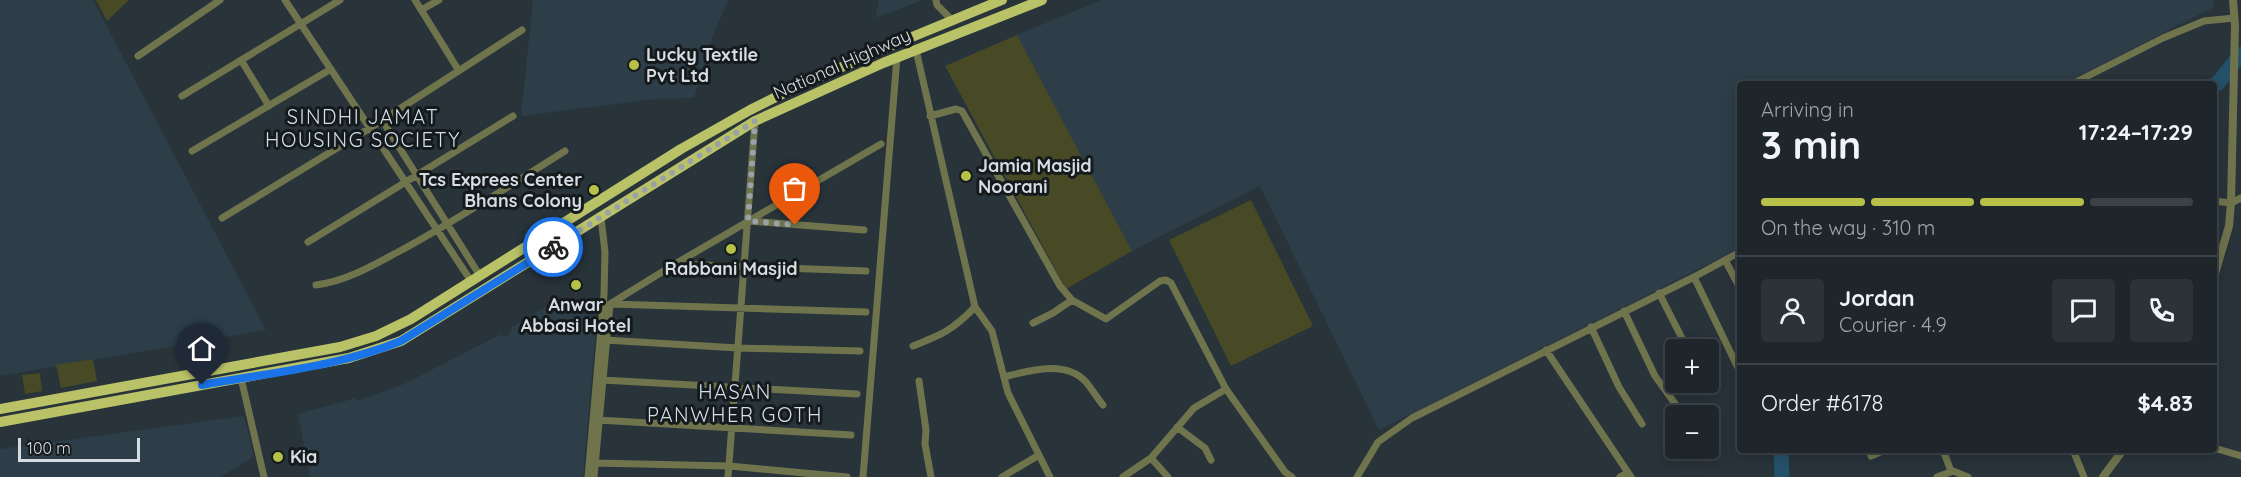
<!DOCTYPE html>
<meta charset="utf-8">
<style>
body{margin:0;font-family:Quicksand,sans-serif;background:#2b3238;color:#f1f3f6;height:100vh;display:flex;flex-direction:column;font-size:22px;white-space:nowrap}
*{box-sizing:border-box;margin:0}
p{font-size:20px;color:#a1a5a9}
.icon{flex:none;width:33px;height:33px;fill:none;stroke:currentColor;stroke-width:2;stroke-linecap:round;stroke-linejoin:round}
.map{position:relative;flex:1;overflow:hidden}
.drawer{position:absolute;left:1737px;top:81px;width:480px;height:372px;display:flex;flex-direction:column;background:#1e262c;border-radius:6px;box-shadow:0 3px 15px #0003,0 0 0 2px #3c4348}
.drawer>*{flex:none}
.fabs{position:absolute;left:1665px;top:339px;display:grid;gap:12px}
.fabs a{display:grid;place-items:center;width:54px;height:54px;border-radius:6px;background:#1e262c;box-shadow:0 3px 15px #0003,0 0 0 2px #3c4348;font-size:30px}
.scale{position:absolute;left:18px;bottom:15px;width:122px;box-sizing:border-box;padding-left:6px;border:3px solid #d6dde2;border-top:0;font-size:16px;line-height:21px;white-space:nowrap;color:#d6dde2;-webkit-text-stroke:4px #151a1d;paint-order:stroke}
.pin{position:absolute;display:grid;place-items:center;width:51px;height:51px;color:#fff;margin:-62px -26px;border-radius:50% 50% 50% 0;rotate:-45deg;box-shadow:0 0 6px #0007}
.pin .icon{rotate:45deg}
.courier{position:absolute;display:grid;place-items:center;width:60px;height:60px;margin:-30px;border:4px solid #1a73e8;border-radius:50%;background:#fff;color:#222;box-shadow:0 2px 8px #0007}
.summary em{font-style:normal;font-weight:700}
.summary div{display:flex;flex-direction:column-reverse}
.summary{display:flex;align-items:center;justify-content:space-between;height:102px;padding:0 24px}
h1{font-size:39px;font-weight:700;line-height:45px}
.bar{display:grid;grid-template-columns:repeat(4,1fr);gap:9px 6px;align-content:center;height:72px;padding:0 24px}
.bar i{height:8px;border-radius:4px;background:#3c4348}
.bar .active{background:#b7c147}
.bar p{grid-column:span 4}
.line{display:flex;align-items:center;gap:15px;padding:0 24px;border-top:2px solid #3c4348}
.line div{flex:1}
.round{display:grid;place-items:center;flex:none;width:63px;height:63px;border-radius:6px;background:#2b3238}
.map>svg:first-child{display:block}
</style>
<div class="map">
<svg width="2241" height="477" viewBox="0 0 2241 477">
<rect width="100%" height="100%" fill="#28333a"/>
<path fill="#2d3e49" d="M0,0h93l173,330 -266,46z
M533,0h195l-15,36 -19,62 -38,1 -135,17z
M879,0h44l-48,18z
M1101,0h1113v7l-151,77h-323v164l-361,182 -119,-244 -128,65 -115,-216z
M549,305l48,13 -14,159h-273l-12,-63 58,-16 1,3 47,-17 97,-50v2l8,-1 3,-8z
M244,416l10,40 -33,21h-221v-28z"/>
<path fill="#474a25" d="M96,0h33l-22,21z
M1017,35l115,216 -66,38 -121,-223z
M1251,200l62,126 -82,40 -62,-126z
M93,359l4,22 -36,7 -5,-23z
M40,373l2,18 -17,3 -3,-19z"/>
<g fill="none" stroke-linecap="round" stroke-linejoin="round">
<path stroke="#23516a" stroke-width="15" d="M2214,85l4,-2 23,-29
M1781,450l1,27"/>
<path stroke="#6f744d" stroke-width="7" d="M285,0l186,281
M415,0l44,71
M936,0l1,5 16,16
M421,10l18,-10
M916,50l59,257 17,24 16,62 42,84
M138,56l82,-56
M241,60l28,46
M2072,84l91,-46 41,-17 30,-3
M182,96l158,-96
M930,116l26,-7 6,2 98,175 12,14 34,19 54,-38 6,-1 5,3 55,106 59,83 7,5
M382,120l98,156
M192,151l139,-82
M2214,201l17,2 10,-5
M222,218l148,-90 152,-98
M748,221l116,9
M308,242l205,-126
M1725,260l15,28
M675,264l191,7
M1694,277l46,95
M316,285c30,-4 54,-18 80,-32 58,-31 113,-67 169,-102
M1659,293l29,57
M610,304l256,8
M1624,311l31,65 29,40
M1033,323l20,-10 19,-13
M1591,327l28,60 23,37
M605,340l133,8 122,3
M913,346c28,-11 40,-16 62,-39
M1546,350l85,127
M1004,377c24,-6 61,-18 82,5 6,7 11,16 17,23
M241,378l23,99
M602,380l255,14
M919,381l7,49 -1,14 6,33
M598,420l253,15
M1177,427l28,21 6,12
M2214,448l27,8
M1943,450l8,21
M2073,450l11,27
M1871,456l14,-6
M1151,458l17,19
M595,463l134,3 118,11
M588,477l16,-182 1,-43 -4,-34
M594,477l16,-173 65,-40 206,-120
M728,477l27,-356
M863,477l34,-420
M1002,477l37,-22
M1123,477l28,-19 43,-50 32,-19
M1357,477l21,-35 34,-24 282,-141 46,-25
M1620,477l8,-4
M1937,477l16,-6 15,6"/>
<path stroke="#6f744d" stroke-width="8" d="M2214,277l15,-51 2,-23 4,-178 -2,-25
M2103,477l20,-27"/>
<path stroke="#b9c266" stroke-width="10" d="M0,409l340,-62 36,-11 35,-17 270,-170 69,-39 42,-21 86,-38 124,-51
M0,422l349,-64 52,-17 354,-220 128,-58 159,-63"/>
</g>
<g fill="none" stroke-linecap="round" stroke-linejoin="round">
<path stroke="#99a2a7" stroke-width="6" stroke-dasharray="0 10.8" d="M553,247l202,-126 -7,100 47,4"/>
<path stroke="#1a73e8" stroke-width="8" d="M202,385c66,-12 136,-18 199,-44l152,-94"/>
</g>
<g fill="#b7c147" stroke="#151a1d" stroke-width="2">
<circle cx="634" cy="65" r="6"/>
<circle cx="966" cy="176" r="6"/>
<circle cx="594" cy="190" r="6"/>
<circle cx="731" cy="249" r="6"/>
<circle cx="576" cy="285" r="6"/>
<circle cx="278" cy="457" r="6"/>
</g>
<g text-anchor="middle" stroke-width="6" stroke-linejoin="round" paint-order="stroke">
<g font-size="18" font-weight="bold" fill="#d6dde2" stroke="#151a1d" text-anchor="start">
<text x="646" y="61">Lucky Textile<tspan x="646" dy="21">Pvt Ltd</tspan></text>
<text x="978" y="172">Jamia Masjid<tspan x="978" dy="21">Noorani</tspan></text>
<text x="582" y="186" text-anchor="end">Tcs Exprees Center<tspan x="582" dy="21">Bhans Colony</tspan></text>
<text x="731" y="275" text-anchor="middle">Rabbani Masjid</text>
<text x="576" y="311" text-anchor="middle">Anwar<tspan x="576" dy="21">Abbasi Hotel</tspan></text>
<text x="290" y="463">Kia</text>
</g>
<g font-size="18" fill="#d6dde2" stroke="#151a1d">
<text transform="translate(842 64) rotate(-24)" y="6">National Highway</text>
</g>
<g font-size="20" letter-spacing="1.5" fill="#d1dfe8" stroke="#151a1d">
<text x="363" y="124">SINDHI JAMAT<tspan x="363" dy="23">HOUSING SOCIETY</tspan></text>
<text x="735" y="399">HASAN<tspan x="735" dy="23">PANWHER GOTH</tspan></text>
</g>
</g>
</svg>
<div class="fabs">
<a>+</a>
<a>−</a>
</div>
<div class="scale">100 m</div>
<div class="pin" style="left:795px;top:225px;background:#ea580c"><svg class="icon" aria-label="bag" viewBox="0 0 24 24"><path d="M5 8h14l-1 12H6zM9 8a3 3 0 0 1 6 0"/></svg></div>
<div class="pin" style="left:202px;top:385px;background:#1f2937"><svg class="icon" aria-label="home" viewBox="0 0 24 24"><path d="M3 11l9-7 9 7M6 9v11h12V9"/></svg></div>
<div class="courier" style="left:553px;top:247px"><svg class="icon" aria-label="bike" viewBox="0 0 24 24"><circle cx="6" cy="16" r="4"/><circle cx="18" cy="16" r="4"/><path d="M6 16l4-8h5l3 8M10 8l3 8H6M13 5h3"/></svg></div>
<section class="drawer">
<div class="summary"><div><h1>3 min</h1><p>Arriving in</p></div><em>17:24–17:29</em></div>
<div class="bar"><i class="active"></i><i class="active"></i><i class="active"></i><i></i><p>On the way · 310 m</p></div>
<div class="line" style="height:108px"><a class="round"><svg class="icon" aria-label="person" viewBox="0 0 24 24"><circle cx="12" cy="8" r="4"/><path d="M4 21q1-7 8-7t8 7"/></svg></a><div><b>Jordan</b><p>Courier · 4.9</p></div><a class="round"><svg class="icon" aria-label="chat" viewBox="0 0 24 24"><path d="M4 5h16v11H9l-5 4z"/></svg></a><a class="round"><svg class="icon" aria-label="phone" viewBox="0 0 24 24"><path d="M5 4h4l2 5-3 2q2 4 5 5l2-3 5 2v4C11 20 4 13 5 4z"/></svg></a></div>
<div class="line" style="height:78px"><div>Order #6178</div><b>$4.83</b></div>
</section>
</div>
